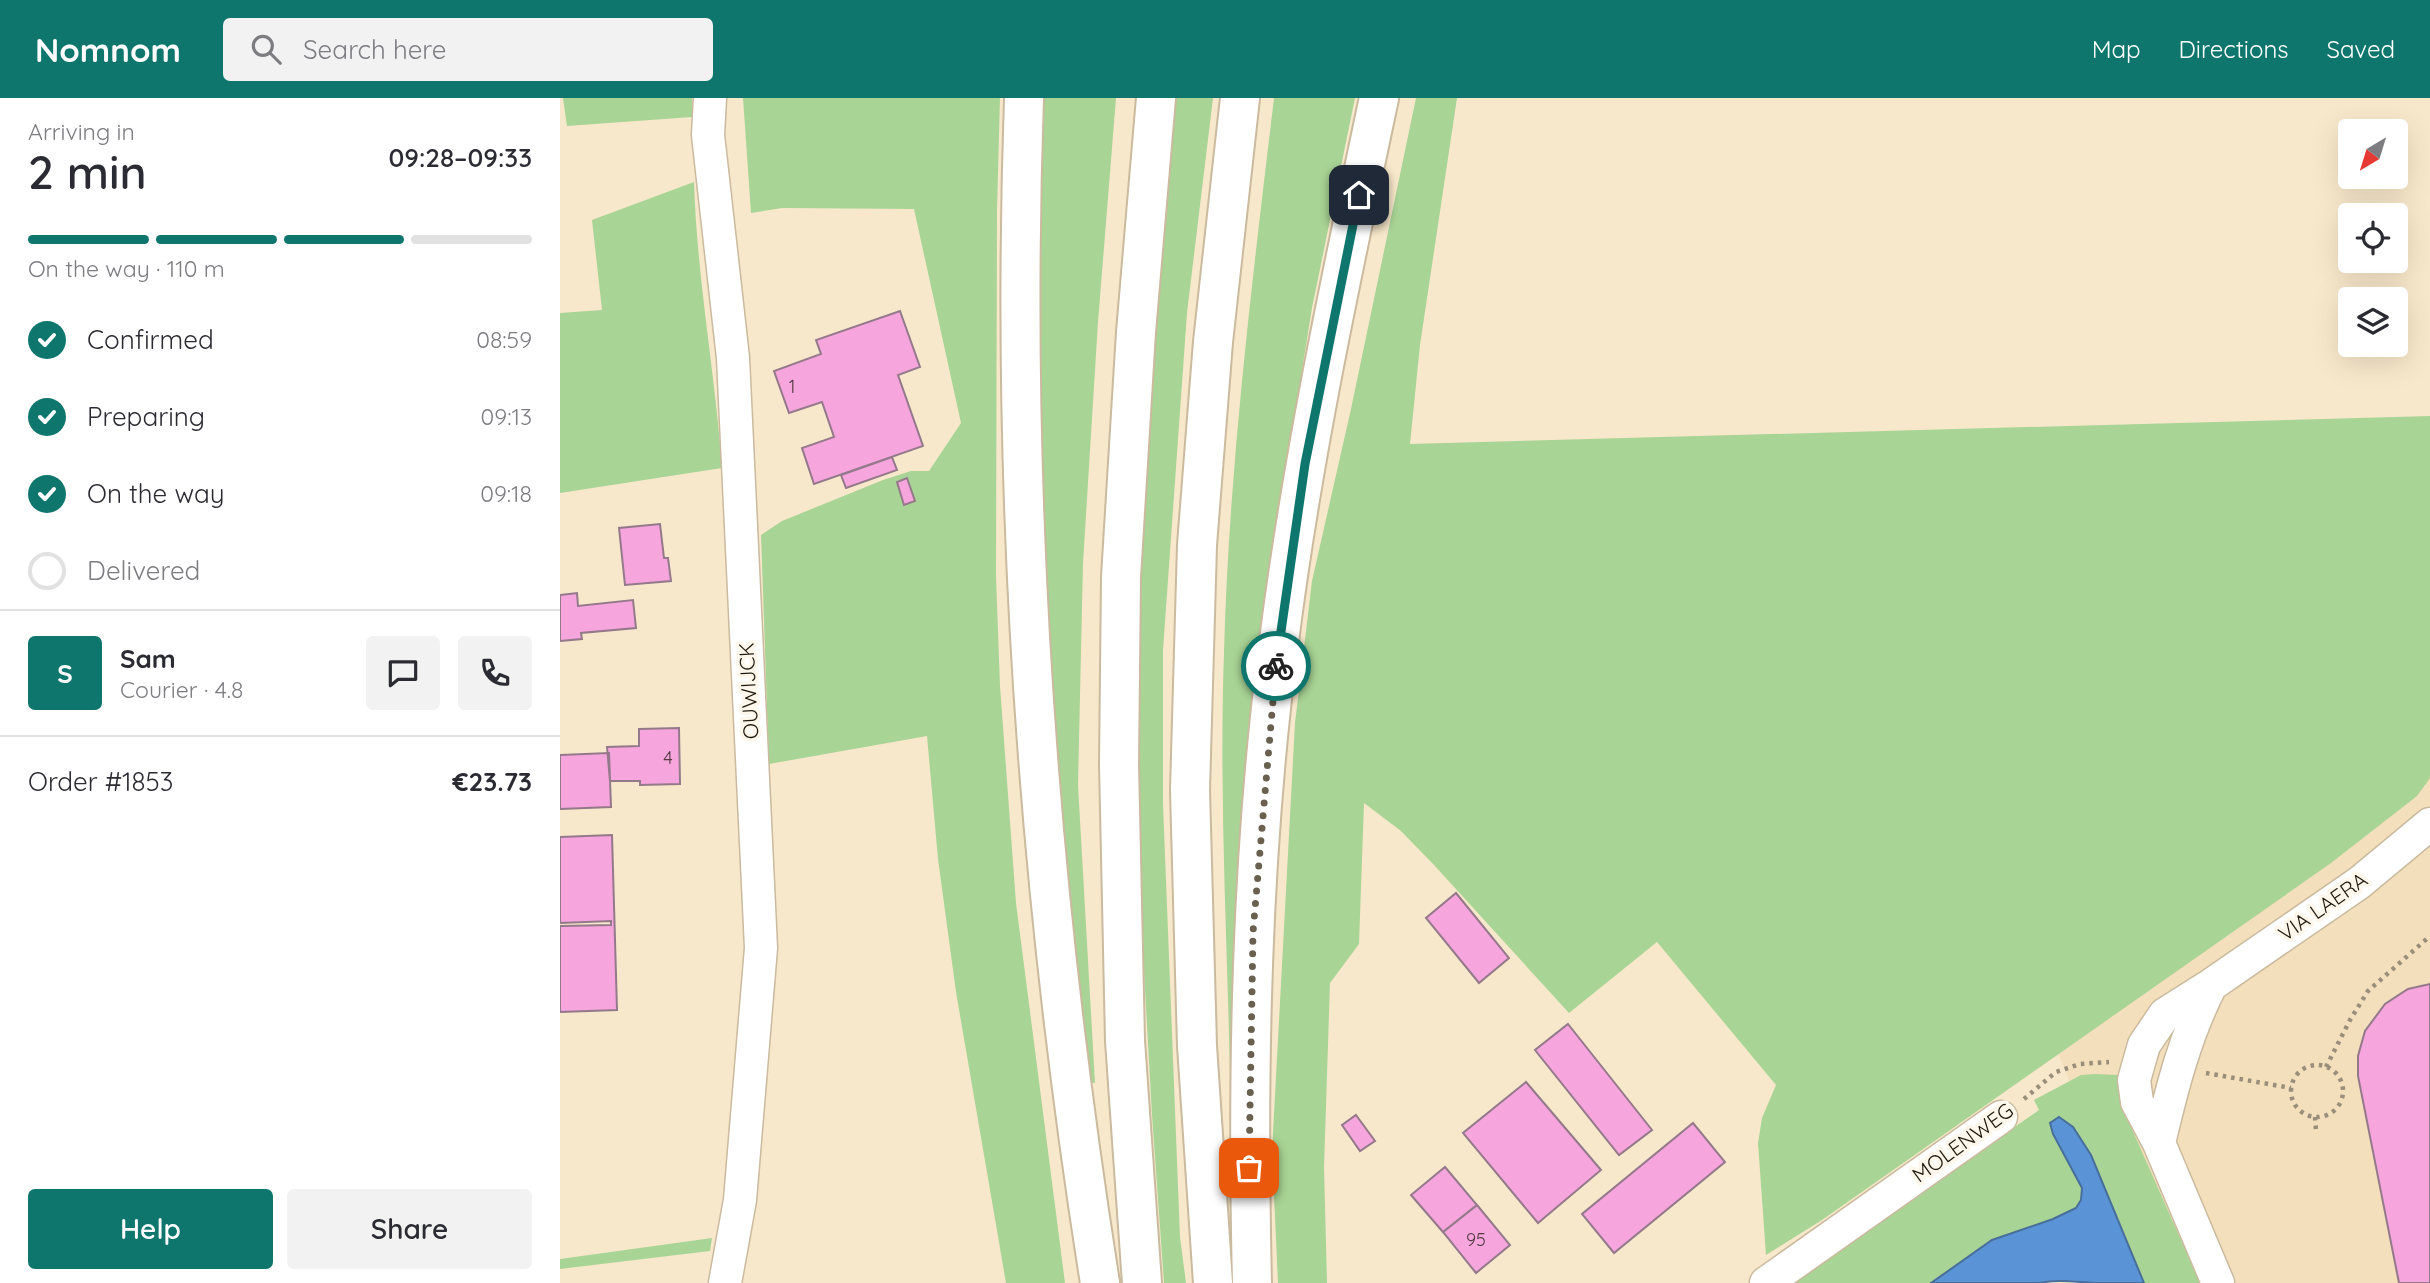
<!DOCTYPE html>
<meta charset="utf-8">
<style>
body{margin:0;font-family:Quicksand,sans-serif;background:#f2f2f3;color:#2b2b33;height:100vh;display:flex;flex-direction:column;font-size:26px;white-space:nowrap}
*{box-sizing:border-box;margin:0}
p{font-size:23px;color:#7c7c81}
.icon{flex:none;width:38px;height:38px;fill:none;stroke:currentColor;stroke-width:2;stroke-linecap:round;stroke-linejoin:round}
.map{position:relative;flex:1;overflow:hidden}
.sheet{display:flex;flex-direction:column;background:#fff;width:560px}
.sheet>*{flex:none}
.needle{width:46px;rotate:218deg}
.buttons{position:absolute;left:1778px;top:21px;display:grid;gap:14px}
.buttons a{display:grid;place-items:center;width:70px;height:70px;border-radius:7px;background:#fff;box-shadow:0 7px 28px #0002;font-size:35px}
.pin{position:absolute;display:grid;place-items:center;width:60px;height:60px;color:#fff;margin:-30px;border-radius:14px;box-shadow:0 4px 10px #0006}
.courier{position:absolute;display:grid;place-items:center;width:70px;height:70px;margin:-35px;border:5px solid #0f766e;border-radius:50%;background:#fff;color:#222;box-shadow:0 2px 9px #0007}
.headline em{font-style:normal;font-weight:600}
.headline div{display:flex;flex-direction:column-reverse}
.headline{display:flex;align-items:center;justify-content:space-between;height:119px;padding:0 28px}
h1{font-size:46px;font-weight:600;line-height:52px}
.bar{display:grid;grid-template-columns:repeat(4,1fr);gap:10px 7px;align-content:center;height:84px;padding:0 28px}
.bar i{height:9px;border-radius:5px;background:#e1e1e2}
.bar .current{background:#0f766e}
.bar p{grid-column:span 4}
.line{display:flex;align-items:center;gap:18px;padding:0 28px;border-top:2px solid #e1e1e2}
.line div{flex:1}
.round{display:grid;place-items:center;flex:none;width:74px;height:74px;border-radius:7px;background:#f2f2f3}
ol{padding:0 28px;list-style:none}
li{display:flex;align-items:center;gap:21px;height:77px}
li p{margin-inline-start:auto}
li .icon{padding:7px;border-radius:50%;background:#0f766e;color:#fff;stroke-width:4}
li:last-child{color:#7c7c81}
li i{width:38px;height:38px;border:4px solid #e1e1e2;border-radius:50%}
.primary-button{display:flex;gap:14px;margin-top:auto;padding:14px 28px}
.primary-button a{flex:1;height:80px;border-radius:7px;background:#0f766e;color:#fff;font-size:28px;font-weight:600;line-height:80px;text-align:center}
.primary-button a+a{background:#f2f2f3;color:#2b2b33}
header{display:flex;align-items:center;gap:42px;box-sizing:border-box;height:98px;padding:0 35px;background:#0f766e;color:#fff}
header strong{font-size:33px}
nav{display:flex;gap:38px;margin-inline-start:auto;font-size:24px}
.search{width:490px;height:63px;background:#f2f2f3;display:flex;align-items:center;gap:18px;box-sizing:border-box;padding:0 24px;border-radius:7px;color:#7c7c81;font-size:26px}
main{display:flex;flex:1;min-height:0}
.map>svg:first-child{display:block}
</style>
<header>
<strong>Nomnom</strong>
<div class="search"><svg class="icon" aria-label="search" viewBox="0 0 24 24"><circle cx="10" cy="10" r="6"/><path d="M15 15l6 6"/></svg>Search here</div>
<nav><a>Map</a><a>Directions</a><a>Saved</a></nav>
</header>
<main>
<section class="sheet">
<div class="headline"><div><h1>2 min</h1><p>Arriving in</p></div><em>09:28–09:33</em></div>
<div class="bar"><i class="current"></i><i class="current"></i><i class="current"></i><i></i><p>On the way · 110 m</p></div>
<ol>
<li><svg class="icon" aria-label="check" viewBox="0 0 24 24"><path d="M5 12l5 5 9-10"/></svg>Confirmed<p>08:59</p></li>
<li><svg class="icon" aria-label="check" viewBox="0 0 24 24"><path d="M5 12l5 5 9-10"/></svg>Preparing<p>09:13</p></li>
<li><svg class="icon" aria-label="check" viewBox="0 0 24 24"><path d="M5 12l5 5 9-10"/></svg>On the way<p>09:18</p></li>
<li><i></i>Delivered</li>
</ol>
<div class="line" style="height:126px"><b class="round" style="background:#0f766e;color:#fff">S</b><div><b>Sam</b><p>Courier · 4.8</p></div><a class="round"><svg class="icon" aria-label="chat" viewBox="0 0 24 24"><path d="M4 5h16v11H9l-5 4z"/></svg></a><a class="round"><svg class="icon" aria-label="phone" viewBox="0 0 24 24"><path d="M5 4h4l2 5-3 2q2 4 5 5l2-3 5 2v4C11 20 4 13 5 4z"/></svg></a></div>
<div class="line" style="height:91px"><div>Order #1853</div><b>€23.73</b></div>
<div class="primary-button"><a>Help</a><a>Share</a></div>
</section>
<div class="map">
<svg width="1870" height="1185" viewBox="0 0 1870 1185">
<rect width="100%" height="100%" fill="#f8e8cb"/>
<path fill="#f3dfbb" d="M1870,605v580h-272l-118,-270z"/>
<path fill="#a8d495" d="M3,0h129v19l-125,9z
M183,0h257l-3,113 -1,366 4,109 16,217 49,380h-59l-50,-291 -18,-133 -11,-123 -158,28 -8,-229 21,-14 101,-41 28,-9h18l32,-48 -47,-214 -132,-1 -31,5z
M476,0h80l-18,224 -15,241 -5,222 17,298 -10,-1 -17,-147 -30,-429z
M616,0h37l-26,215 -24,337v154l17,433 6,46h-22l-12,-168 -26,-466 24,-340z
M714,0h81l-43,210 -37,230 -37,535 -8,3c-3,-141 -11,-283 -6,-424 5,-185 28,-370 50,-554z
M856,0h41l-37,247 -10,99 1020,-28v362l-13,18 -86,67 -509,357 -56,35 -8,-112 4,-25 14,-33 -119,-143 -88,71 -135,-148 -33,-34 -37,-28 -5,141 -29,39 -6,184 3,116h-49l-6,-132 23,-428 17,-142 39,-172z
M134,84c3,97 21,190 28,286l-162,25v-180l42,-3 -10,-90z
M1535,976l24,1 5,29 7,23 69,156h-56l-53,-128 -41,-31 3,10 29,54 -1,12 -5,8 -23,11 -61,21 -61,43h-140l248,-173 -5,-10 47,-25z
M152,1140l-2,13 -150,18v-10z"/>
<path fill="#5a94d7" stroke="#486e9a" stroke-width="2" d="M1499,1019l14,10 18,28 53,128c-17,0 -33,0 -50,0 -19,-1 -35,-4 -55,0h-108l61,-43 61,-21 23,-11 5,-8 1,-12 -29,-54 -3,-11z"/>
<path fill="#f6a5dd" stroke="#94798b" stroke-width="2" d="M340,213l20,56 -22,8 25,71 -109,38 -12,-36 32,-11 -12,-35 -33,11 -15,-42 47,-17 -5,-14z
M332,359l5,13 -51,18 -5,-13z
M347,380l8,23 -11,4 -7,-23z
M100,426l4,34h4l3,23 -46,4 -6,-57z
M17,495l1,13 55,-6 3,28 -55,5 1,6 -22,2v-46z
M119,630l1,56 -40,1v-4h-30l-3,-34 32,-1v-17z
M49,655l2,54 -51,2v-54z
M52,737l5,175 -57,2v-86l51,-1v-4l-51,2v-86z
M896,795l53,65 -30,25 -53,-65z
M1870,886v299h-31l-41,-207v-20l7,-25 20,-27 23,-15z
M1008,926l84,106 -33,25 -84,-105z
M966,984l75,88 -63,53 -75,-90z
M796,1017l19,26 -15,10 -18,-26z
M1133,1025l32,39 -111,91 -32,-39z
M885,1069l32,38 -34,27 -32,-37z
M917,1107l33,40 -34,28 -33,-41z"/>
<g fill="none" stroke-linecap="round" stroke-linejoin="round">
<g stroke="#caba9e" stroke-width="35">
<path id="street" d="M150,0l-2,37 25,223 28,590 -21,252 -15,83
M1599,1045c13,-55 26,-107 52,-158
M1206,1185l235,-166
M1658,1185l-59,-140 -22,-41 -3,-22 10,-35 21,-31 46,-29 148,-102 71,-59"/>
</g>
<g stroke="#caba9e" stroke-width="42">
<path id="highway" d="M464,0c-14,396 14,794 76,1185
M582,1185l-17,-242 -6,-277 2,-187 15,-245 20,-234
M653,1185l-16,-237 -7,-256 7,-245 16,-203 27,-244
M692,1185c-5,-214 -1,-429 27,-642 23,-182 62,-363 100,-543"/>
</g>
<path stroke="#998e79" stroke-width="4.5" stroke-dasharray="3.5 5" stroke-linecap="butt" d="M1731 993a26 26 0 1 1 52 0a26 26 0 1 1-52 0Z
M1766,969l24,-47 18,-29 62,-55
M1646,975l85,15
M1464,1001l32,-27 24,-8 29,-2
M1755,1019l1,13"/>
<use href="#street" stroke="#fff" stroke-width="32"/>
<use href="#highway" stroke="#fff" stroke-width="38"/>
</g>
<g fill="none" stroke-linecap="round" stroke-linejoin="round">
<path stroke="#6a6050" stroke-width="7" stroke-dasharray="0 12.6" d="M689,1070l4,-236 23,-266"/>
<path stroke="#0f766e" stroke-width="9" d="M716,568l29,-202 54,-269"/>
</g>
<g text-anchor="middle" stroke-width="7" stroke-linejoin="round" paint-order="stroke">
<g font-size="18" fill="#533a41">
<text x="232" y="295">1</text>
<text x="108" y="666">4</text>
<text x="916" y="1148">95</text>
</g>
<g font-size="21" fill="#1d170d" stroke="#fdf7eb">
<text transform="translate(189 593) rotate(-93)" y="7">OUWIJCK</text>
<text transform="translate(1763 809) rotate(-35)" y="7">VIA LAERA</text>
<text transform="translate(1403 1045) rotate(-36)" y="7">MOLENWEG</text>
</g>
</g>
</svg>
<div class="buttons">
<a><svg class="needle" viewBox="-14 -14 28 28"><path d="M0-13l5 13h-10z" fill="#e53935"/><path d="M0 13l5-13h-10z" fill="#7c7c81"/></svg></a>
<a><svg class="icon" aria-label="locate" viewBox="0 0 24 24"><circle cx="12" cy="12" r="6"/><path d="M12 2v4M12 18v4M2 12h4M18 12h4"/></svg></a>
<a><svg class="icon" aria-label="layers" viewBox="0 0 24 24"><path d="M12 4l9 5-9 5-9-5zM3 14l9 5 9-5"/></svg></a>
</div>
<div class="pin" style="left:689px;top:1070px;background:#ea580c"><svg class="icon" aria-label="bag" viewBox="0 0 24 24"><path d="M5 8h14l-1 12H6zM9 8a3 3 0 0 1 6 0"/></svg></div>
<div class="pin" style="left:799px;top:97px;background:#1f2937"><svg class="icon" aria-label="home" viewBox="0 0 24 24"><path d="M3 11l9-7 9 7M6 9v11h12V9"/></svg></div>
<div class="courier" style="left:716px;top:568px"><svg class="icon" aria-label="bike" viewBox="0 0 24 24"><circle cx="6" cy="16" r="4"/><circle cx="18" cy="16" r="4"/><path d="M6 16l4-8h5l3 8M10 8l3 8H6M13 5h3"/></svg></div>
</div>
</main>
